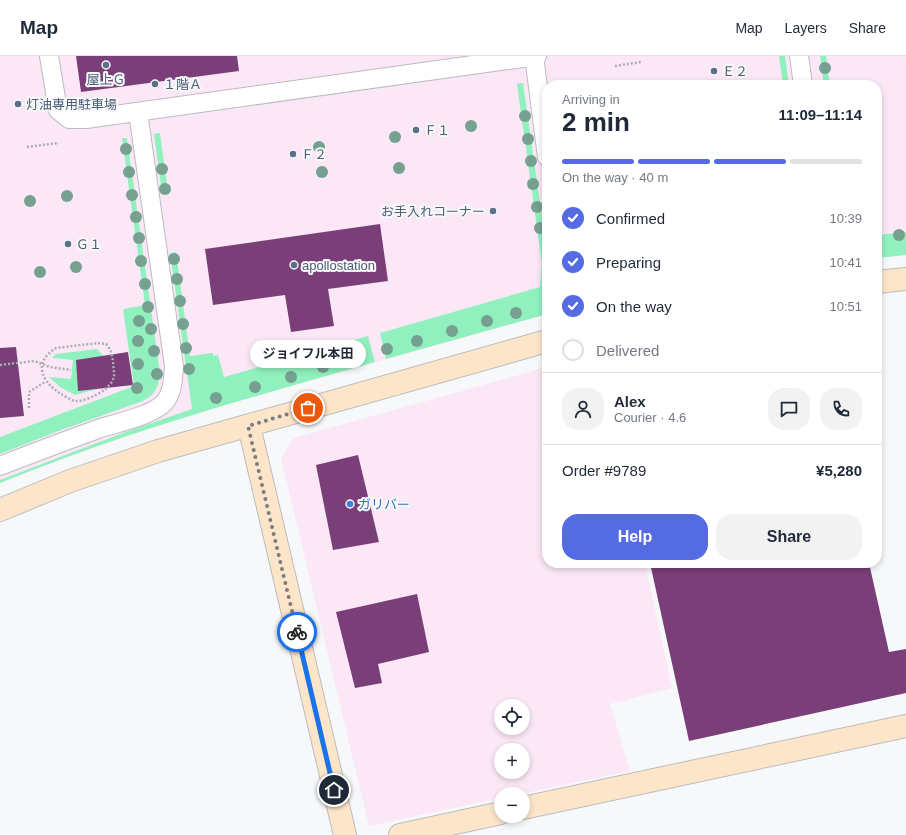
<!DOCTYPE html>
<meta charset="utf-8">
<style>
body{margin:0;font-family:Arial,"Noto Sans JP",sans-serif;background:#f2f2f3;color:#1f2937;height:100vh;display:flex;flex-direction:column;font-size:15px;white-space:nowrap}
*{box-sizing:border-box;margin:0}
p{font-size:13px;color:#747a83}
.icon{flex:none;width:22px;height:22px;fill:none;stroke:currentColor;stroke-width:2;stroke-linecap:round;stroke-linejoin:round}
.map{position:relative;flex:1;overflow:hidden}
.drawer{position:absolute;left:542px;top:24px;width:340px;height:488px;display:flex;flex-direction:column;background:#fff;border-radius:16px;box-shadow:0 2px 6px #0003}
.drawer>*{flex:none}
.buttons{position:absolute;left:494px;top:643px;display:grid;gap:8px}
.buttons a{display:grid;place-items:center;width:36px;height:36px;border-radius:50%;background:#fff;box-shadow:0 2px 6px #0003;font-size:20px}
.pin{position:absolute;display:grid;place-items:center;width:34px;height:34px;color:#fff;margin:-17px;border:2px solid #fff;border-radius:50%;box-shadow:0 1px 4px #0007}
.courier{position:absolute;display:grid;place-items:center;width:40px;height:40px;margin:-20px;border:3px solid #1a73e8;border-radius:50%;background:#fff;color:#222;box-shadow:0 1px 5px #0007}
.bubble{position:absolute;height:28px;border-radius:14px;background:#fff;box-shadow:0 2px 6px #0003;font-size:13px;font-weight:700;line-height:28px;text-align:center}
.summary em{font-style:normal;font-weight:700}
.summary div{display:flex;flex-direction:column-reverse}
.summary{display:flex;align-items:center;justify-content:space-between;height:68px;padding:0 20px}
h1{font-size:26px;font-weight:700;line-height:30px}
.bar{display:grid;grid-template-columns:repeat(4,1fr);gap:6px 4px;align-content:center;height:48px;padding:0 20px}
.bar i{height:5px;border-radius:3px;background:#e0e1e3}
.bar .selected{background:#556be1}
.bar p{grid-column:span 4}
.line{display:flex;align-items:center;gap:10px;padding:0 20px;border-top:1px solid #e0e1e3}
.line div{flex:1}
.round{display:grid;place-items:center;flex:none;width:42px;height:42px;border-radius:16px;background:#f2f2f3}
ol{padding:0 20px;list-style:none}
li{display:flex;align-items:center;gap:12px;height:44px}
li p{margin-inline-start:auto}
li .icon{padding:4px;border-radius:50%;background:#556be1;color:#fff;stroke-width:4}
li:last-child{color:#747a83}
li i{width:22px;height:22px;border:2px solid #e0e1e3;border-radius:50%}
.action{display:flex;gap:8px;margin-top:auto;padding:8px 20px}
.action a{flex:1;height:46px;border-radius:16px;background:#556be1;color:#fff;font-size:16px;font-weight:700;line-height:46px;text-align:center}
.action a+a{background:#f2f2f3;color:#1f2937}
header{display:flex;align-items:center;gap:24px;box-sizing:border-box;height:56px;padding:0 20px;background:#fff;border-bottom:1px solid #e0e1e3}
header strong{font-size:19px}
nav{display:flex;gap:22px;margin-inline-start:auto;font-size:14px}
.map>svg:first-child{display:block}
</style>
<header>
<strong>Map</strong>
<nav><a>Map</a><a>Layers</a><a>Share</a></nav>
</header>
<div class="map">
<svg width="906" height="779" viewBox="0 0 906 779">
<rect width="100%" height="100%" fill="#f6f8fa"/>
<path fill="#fbe7f6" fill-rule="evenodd" d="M0,0h906v199l-29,3v-173h-330v229l-355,100 -99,33 -93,36z
M547,311v196h98l27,125 -62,16 20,67 -109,23h-20v4l-132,28 -88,-368 13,-20zM501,650h22v22h-22zM501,694h22v22h-22z"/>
<path fill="#91f1be" d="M779,0h6l4,29h-6z
M820,0h6l4,29h-6z
M523,27l24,169v62l-161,45 -6,-26 160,-46 2,-23 -25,-180z
M160,77l8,59 -6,1 -8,-59z
M122,82h5l33,235c-1,13 -5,22 -17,28l-82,29 -61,24v-17l134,-51 -11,-77 22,-4z
M906,176v23l-29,3v-23z
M176,196l14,104 23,-3v3l5,-1 6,22 144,-41 7,26c-127,36 -253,71 -375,121v-3l123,-47 69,-24 -22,-156z
M97,293l9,9 -9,31 -22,6 -15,-8 -11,-10 22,2 2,-19 -21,-2 4,-4z"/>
<path fill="#7a3e78" d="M76,0h161l2,15 -158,21z
M380,168l8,57 -60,8 6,37 -43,6 -6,-37 -72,10 -8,-56z
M16,291l8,69 -24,2v-70z
M128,296l5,33 -55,6 -2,-31z
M358,399l21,87 -46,8 -17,-85z
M650,507h219l20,89 17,-3v44l-217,48z
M417,538l12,58 -51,12 4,19 -27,5 -19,-76z"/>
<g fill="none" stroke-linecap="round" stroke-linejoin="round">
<g stroke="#bbbcbe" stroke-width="20">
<path id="lane" d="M49,0l9,54 11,9h17l451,-63
M534,0l13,101
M799,0l4,29
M0,410c33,-13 65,-25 98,-37 18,-6 53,-13 66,-26 9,-10 9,-24 10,-37l-36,-254"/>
</g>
<g stroke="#bbbcbe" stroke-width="24">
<path id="secondary" d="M877,226l29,-3
M249,370l96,409
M0,454l70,-29 88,-30 389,-110
M523,752l383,-82
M400,779l101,-22"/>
</g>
<path stroke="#acaeaf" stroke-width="2.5" stroke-dasharray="2 2" stroke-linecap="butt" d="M615,10l26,-4
M27,91l32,-4
M98,287l8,1c7,7 7,18 8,29 1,7 -5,13 -10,17 -7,5 -21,12 -29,11 -5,-1 -10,-5 -14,-7 -19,-12 -29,-31 -5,-46z
M0,309l34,-4 16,6 21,3
M29,352v-16l16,-10"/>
<use href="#lane" stroke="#fff" stroke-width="18"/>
<use href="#secondary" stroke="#fde5ca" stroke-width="22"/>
</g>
<g fill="#76a190">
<circle cx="825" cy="12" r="6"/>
<circle cx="525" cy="60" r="6"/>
<circle cx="471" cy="70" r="6"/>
<circle cx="395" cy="81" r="6"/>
<circle cx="528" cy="83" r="6"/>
<circle cx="319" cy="91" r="6"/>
<circle cx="126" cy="93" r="6"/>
<circle cx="531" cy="105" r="6"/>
<circle cx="399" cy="112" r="6"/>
<circle cx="162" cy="113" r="6"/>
<circle cx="129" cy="116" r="6"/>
<circle cx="322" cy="116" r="6"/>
<circle cx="533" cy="128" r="6"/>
<circle cx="165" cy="133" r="6"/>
<circle cx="132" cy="139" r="6"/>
<circle cx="67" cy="140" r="6"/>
<circle cx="30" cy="145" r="6"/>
<circle cx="537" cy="151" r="6"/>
<circle cx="136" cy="161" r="6"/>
<circle cx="540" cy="172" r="6"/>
<circle cx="899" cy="179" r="6"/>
<circle cx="139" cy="182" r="6"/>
<circle cx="174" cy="203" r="6"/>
<circle cx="141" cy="205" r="6"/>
<circle cx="76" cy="211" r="6"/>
<circle cx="40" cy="216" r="6"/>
<circle cx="177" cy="223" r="6"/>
<circle cx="145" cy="228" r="6"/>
<circle cx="180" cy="245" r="6"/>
<circle cx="148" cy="251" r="6"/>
<circle cx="516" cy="257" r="6"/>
<circle cx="139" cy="265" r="6"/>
<circle cx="487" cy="265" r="6"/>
<circle cx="183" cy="268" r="6"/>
<circle cx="151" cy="273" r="6"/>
<circle cx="452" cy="275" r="6"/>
<circle cx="138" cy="285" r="6"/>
<circle cx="417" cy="285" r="6"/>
<circle cx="186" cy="292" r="6"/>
<circle cx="387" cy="293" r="6"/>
<circle cx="154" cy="295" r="6"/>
<circle cx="354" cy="303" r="6"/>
<circle cx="138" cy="308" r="6"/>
<circle cx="323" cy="311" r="6"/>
<circle cx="189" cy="313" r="6"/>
<circle cx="157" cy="318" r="6"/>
<circle cx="291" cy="321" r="6"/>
<circle cx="255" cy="331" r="6"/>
<circle cx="137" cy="332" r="6"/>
<circle cx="216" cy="342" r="6"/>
</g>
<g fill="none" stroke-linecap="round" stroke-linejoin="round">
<path stroke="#7a7c7d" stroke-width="4" stroke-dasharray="0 7.2" d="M297,576l-49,-206 60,-18"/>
<path stroke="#1a73e8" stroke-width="5" d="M297,576l37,158"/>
</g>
<g fill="#5c6f8a" stroke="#f6f8fa" stroke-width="1.5">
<circle cx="106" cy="9" r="4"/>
<circle cx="714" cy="15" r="4"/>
<circle cx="155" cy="28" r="4"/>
<circle cx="18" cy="48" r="4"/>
<circle cx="416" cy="74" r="4"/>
<circle cx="293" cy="98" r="4"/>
<circle cx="493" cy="155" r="4"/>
<circle cx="68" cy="188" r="4"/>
<circle cx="294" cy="209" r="4"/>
</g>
<circle fill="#3f7fe0" stroke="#f6f8fa" stroke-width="1.5" cx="350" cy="448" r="4"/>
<g text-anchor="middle" stroke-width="4" stroke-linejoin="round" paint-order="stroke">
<g font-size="13" fill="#4e5e75" stroke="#f6f8fa" text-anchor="start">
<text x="722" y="20">Ｅ２</text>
<text x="106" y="28" text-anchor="middle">屋上Ｇ</text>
<text x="163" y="33">１階Ａ</text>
<text x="26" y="53">灯油専用駐車場</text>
<text x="424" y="79">Ｆ１</text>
<text x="301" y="103">Ｆ２</text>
<text x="485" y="160" text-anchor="end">お手入れコーナー</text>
<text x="76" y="193">Ｇ１</text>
<text x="302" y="214">apollostation</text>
</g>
<g font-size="13" fill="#366cbe" stroke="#f6f8fa" text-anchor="start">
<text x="358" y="453">ガリバー</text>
</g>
</g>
</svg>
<div class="buttons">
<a><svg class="icon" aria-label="locate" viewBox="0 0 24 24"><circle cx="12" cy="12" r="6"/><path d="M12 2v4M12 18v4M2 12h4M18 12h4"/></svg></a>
<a>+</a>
<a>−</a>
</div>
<div class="pin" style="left:308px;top:352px;background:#ea580c"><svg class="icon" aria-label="bag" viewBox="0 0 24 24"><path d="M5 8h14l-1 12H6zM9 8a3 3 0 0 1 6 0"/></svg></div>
<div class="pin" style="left:334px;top:734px;background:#1f2937"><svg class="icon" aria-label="home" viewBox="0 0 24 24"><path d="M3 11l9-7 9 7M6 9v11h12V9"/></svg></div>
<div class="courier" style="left:297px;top:576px"><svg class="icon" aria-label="bike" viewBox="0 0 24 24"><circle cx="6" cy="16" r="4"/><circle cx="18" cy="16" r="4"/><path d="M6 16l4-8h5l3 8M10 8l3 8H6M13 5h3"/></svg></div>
<div class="bubble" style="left:250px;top:284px;width:116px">ジョイフル本田</div>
<section class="drawer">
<div class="summary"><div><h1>2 min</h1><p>Arriving in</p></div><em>11:09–11:14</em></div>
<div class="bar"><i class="selected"></i><i class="selected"></i><i class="selected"></i><i></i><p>On the way · 40 m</p></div>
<ol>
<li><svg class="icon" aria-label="check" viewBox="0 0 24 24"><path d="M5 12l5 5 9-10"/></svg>Confirmed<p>10:39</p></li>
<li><svg class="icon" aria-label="check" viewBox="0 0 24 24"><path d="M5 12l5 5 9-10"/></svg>Preparing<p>10:41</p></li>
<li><svg class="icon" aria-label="check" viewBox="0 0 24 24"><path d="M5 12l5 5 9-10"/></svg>On the way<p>10:51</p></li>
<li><i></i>Delivered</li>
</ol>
<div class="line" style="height:72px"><a class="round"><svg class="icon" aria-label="person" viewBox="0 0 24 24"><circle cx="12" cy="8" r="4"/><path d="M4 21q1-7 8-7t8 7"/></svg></a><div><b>Alex</b><p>Courier · 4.6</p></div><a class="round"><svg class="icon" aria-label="chat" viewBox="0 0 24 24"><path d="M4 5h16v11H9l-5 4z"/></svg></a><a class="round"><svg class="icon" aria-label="phone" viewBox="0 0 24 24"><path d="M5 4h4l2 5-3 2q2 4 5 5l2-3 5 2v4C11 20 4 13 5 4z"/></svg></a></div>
<div class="line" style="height:52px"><div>Order #9789</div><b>¥5,280</b></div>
<div class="action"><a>Help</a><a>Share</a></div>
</section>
</div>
